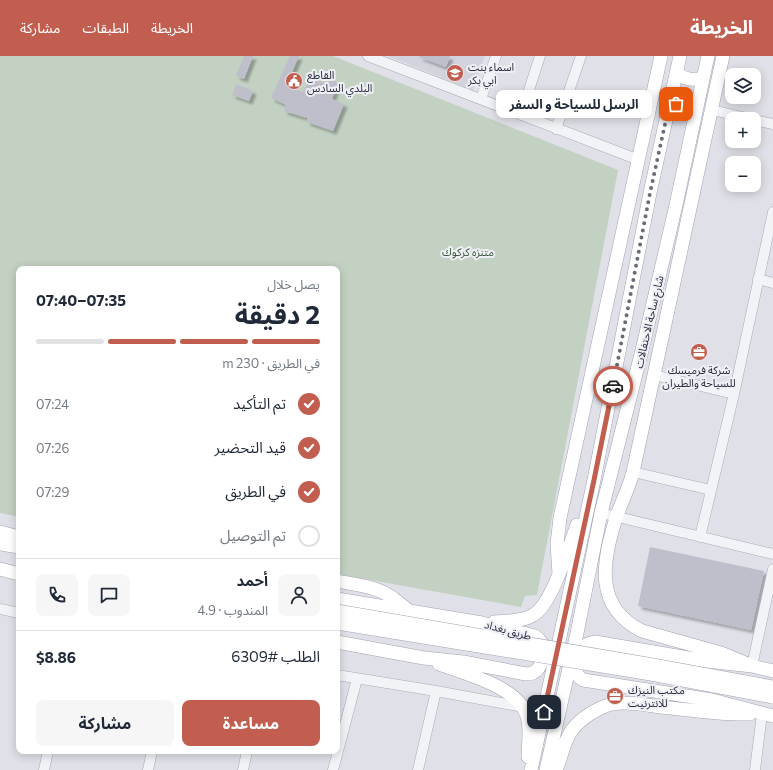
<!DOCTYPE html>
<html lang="ar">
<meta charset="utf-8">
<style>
body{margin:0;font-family:Commissioner,"Noto Sans Arabic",sans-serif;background:#f6f6f7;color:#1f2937;direction:rtl;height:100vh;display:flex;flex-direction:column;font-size:15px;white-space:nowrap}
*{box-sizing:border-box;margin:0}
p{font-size:13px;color:#747a83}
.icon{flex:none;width:22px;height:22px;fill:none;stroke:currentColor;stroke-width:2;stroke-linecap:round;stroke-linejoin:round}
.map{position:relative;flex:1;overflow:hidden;direction:ltr}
.side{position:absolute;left:16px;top:210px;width:324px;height:488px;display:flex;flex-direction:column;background:#fff;border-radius:8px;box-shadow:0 2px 10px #0003;direction:rtl}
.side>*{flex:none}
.controls{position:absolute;left:725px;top:12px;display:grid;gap:8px}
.controls a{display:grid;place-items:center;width:36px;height:36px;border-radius:8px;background:#fff;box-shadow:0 2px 10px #0003;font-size:20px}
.pin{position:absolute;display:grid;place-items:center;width:34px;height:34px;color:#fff;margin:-17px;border-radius:8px;box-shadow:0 2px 6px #0006}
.courier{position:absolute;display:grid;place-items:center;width:40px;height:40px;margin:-20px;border:3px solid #c25e4f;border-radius:50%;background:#fff;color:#222;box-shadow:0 1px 5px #0007}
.bubble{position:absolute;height:28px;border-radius:8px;background:#fff;box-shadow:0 2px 10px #0003;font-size:13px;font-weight:700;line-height:28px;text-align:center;direction:rtl}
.overview em{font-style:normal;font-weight:700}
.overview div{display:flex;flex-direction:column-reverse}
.overview{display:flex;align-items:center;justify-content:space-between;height:68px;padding:0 20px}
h1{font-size:26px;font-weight:700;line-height:30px}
.bar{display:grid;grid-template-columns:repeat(4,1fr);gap:6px 4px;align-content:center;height:48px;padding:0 20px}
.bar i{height:5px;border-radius:3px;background:#e0e1e3}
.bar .current{background:#c25e4f}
.bar p{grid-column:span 4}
.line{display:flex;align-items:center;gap:10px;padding:0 20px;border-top:1px solid #e0e1e3}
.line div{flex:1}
.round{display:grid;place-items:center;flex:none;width:42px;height:42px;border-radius:8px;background:#f6f6f7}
ol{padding:0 20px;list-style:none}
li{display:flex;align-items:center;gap:12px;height:44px}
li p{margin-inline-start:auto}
li .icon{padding:4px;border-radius:50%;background:#c25e4f;color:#fff;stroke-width:4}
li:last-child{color:#747a83}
li i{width:22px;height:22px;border:2px solid #e0e1e3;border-radius:50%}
.cta{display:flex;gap:8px;margin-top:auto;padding:8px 20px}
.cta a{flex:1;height:46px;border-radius:8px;background:#c25e4f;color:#fff;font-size:16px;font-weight:700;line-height:46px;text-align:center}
.cta a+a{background:#f6f6f7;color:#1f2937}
header{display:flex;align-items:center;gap:24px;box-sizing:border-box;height:56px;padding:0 20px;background:#c25e4f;color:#fff}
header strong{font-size:19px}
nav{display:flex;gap:22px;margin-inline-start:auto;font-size:14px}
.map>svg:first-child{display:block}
</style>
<header>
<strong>الخريطة</strong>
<nav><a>الخريطة</a><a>الطبقات</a><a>مشاركة</a></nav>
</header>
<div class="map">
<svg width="773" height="714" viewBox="0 0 773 714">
<defs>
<filter id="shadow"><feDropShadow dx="3.5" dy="3.5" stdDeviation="1" flood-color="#0004"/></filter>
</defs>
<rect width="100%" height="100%" fill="#e0e1e8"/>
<path fill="#d2d3dc" d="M388,0h97l-12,34z"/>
<path fill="#c2d1c2" d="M0,0h333l285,114 -81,425 -12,1 -4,11 -184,-33v-305h-318v248l-19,-4z"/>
<path fill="#bebfca" filter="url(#shadow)" d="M244,0h9l-9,23 -8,-3z
M290,0h9l-13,30 17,6 7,-14 17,6 2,-5 9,4 -6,16 12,5 -11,27 -26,-9v-4l-23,-7 2,-6 -15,-7z
M419,0h31l-4,11 -27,-10z
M236,28l17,7 -4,10 -17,-6z
M650,491l114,24 -13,59 -113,-24z"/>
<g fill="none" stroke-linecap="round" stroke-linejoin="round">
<g stroke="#a9abb5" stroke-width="11">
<path id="minor" d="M368,0l271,104
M481,43l15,-43
M712,54l39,9
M521,59l19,-59
M754,64l19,4
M556,73l25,-73
M758,223l15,4
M654,319l80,19
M633,416l78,18
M601,457l172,41
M700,481l34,-143 39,-182
M0,553l19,4
M752,610l21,-97
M337,619l99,16 87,16
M44,714l4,-19
M148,714l4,-19
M243,714l4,-19
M333,714l24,-91
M418,714l18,-79
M755,714l7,-56"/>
</g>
<g stroke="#a0a3b2" stroke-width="14">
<path id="major" d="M723,0l-90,416c-4,16 -12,31 -17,46 -14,44 -22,89 26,113l79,22 31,13
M676,17c9,6 16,8 27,5
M669,50c11,-4 19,-3 27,6
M0,476l19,5
M0,488l19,3
M0,513l19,5
M559,518l-2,-30 3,-26 101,-462
M337,525c19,4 40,5 56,17 5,4 10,8 15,12
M337,543l145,24 53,13c3,2 5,4 7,7 2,6 0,21 -4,26 -3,4 -7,5 -12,5l-63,-12 -39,-4 -87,-16
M494,566c12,-1 28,0 39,-7 19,-10 36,-69 44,-90
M439,608c26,10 80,23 88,52 4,13 1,28 1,41
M773,615l-21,-5 -46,-5 -111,-19c-4,1 -7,1 -10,4 -3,3 -4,7 -6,11 -3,9 -6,18 4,23l129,20 61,16
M531,714l63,-290 56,-287 30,-137
M546,714l31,-137 24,-120 42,-167 33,-141 32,-149
M556,714c6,-13 7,-28 16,-40 9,-12 25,-22 40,-26 16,-3 34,1 49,3 30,3 59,8 89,7"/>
</g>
<use href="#minor" stroke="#f2f3f6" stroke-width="10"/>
<use href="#major" stroke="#fff" stroke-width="13"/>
<g stroke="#a0a3b2" stroke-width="14" stroke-linecap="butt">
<path id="major-bridge" d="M337,555l316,54 120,22
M337,567l314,51 122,23"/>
</g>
<use href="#major-bridge" stroke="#fff" stroke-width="13"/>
</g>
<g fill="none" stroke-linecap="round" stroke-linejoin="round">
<path stroke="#6a6b7a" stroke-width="4" stroke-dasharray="0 7.2" d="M613,330l37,-193 19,-87 7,-2"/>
<path stroke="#c25e4f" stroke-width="5" d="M544,656l50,-232 19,-94"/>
</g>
<defs>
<g id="school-disc" transform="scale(0.9)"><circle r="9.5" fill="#c25e4f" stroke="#eff0f5"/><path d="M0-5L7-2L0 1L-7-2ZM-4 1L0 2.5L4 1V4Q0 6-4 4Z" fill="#fff"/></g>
<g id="civic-disc" transform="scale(0.9)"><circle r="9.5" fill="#c25e4f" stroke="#eff0f5"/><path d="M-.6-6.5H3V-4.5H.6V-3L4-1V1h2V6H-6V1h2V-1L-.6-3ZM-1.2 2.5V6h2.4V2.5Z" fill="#fff"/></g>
<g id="office-disc" transform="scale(0.9)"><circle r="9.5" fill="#c25e4f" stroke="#eff0f5"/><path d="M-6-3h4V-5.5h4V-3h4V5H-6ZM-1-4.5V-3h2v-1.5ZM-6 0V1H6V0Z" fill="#fff"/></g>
</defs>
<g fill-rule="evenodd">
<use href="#school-disc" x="455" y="17"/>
<use href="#civic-disc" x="294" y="25"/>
<use href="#office-disc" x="699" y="296"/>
<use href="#office-disc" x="615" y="640"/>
</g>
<g text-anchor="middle" stroke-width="4" stroke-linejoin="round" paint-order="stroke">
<g font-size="11" fill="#2a2c3e" stroke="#eff0f5" text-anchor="start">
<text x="468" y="15">اسماء بنت<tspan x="468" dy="13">ابي بكر</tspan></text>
<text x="307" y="23">القاطع<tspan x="307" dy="13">البلدي السادس</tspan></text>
<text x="699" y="318" text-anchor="middle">شركة فرميسك<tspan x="699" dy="13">للسياحة والطيران</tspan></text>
<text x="628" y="638">مكتب النيزك<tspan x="628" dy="13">للانترنيت</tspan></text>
</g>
<g font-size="11" fill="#39583b" stroke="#eff0f5">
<text x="468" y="200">متنزه كركوك</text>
</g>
<g font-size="11" fill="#2a2c3e" stroke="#eff0f5">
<text transform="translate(649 266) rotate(-77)" y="4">شارع ساحة الاحتفالات</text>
<text transform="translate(508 574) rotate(15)" y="4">طريق بغداد</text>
</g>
</g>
</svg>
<div class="controls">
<a><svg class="icon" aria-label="layers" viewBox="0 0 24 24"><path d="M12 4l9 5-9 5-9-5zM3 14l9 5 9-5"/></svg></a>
<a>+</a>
<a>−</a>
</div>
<div class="pin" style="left:676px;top:48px;background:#ea580c"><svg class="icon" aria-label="bag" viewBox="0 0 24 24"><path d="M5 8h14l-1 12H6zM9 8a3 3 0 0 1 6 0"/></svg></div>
<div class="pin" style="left:544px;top:656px;background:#1f2937"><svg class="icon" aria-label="home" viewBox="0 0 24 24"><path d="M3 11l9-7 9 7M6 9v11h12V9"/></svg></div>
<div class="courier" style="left:613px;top:330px"><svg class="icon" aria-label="car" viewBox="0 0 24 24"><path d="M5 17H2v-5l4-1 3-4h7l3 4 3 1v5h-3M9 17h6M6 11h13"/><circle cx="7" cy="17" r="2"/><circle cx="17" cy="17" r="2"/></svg></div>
<div class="bubble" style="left:496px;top:34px;width:156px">الرسل للسياحة و السفر</div>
<section class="side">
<div class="overview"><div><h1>2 دقيقة</h1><p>يصل خلال</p></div><em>07:35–07:40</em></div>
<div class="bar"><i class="current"></i><i class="current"></i><i class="current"></i><i></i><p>في الطريق · 230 m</p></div>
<ol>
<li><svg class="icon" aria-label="check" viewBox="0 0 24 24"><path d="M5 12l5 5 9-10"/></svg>تم التأكيد<p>07:24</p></li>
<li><svg class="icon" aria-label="check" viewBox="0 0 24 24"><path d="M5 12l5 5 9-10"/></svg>قيد التحضير<p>07:26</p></li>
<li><svg class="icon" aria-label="check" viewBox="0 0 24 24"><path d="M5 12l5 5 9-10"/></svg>في الطريق<p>07:29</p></li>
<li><i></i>تم التوصيل</li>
</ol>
<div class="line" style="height:72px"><a class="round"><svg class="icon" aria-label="person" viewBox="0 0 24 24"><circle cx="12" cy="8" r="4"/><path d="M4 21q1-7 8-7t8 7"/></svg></a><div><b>أحمد</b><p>المندوب · 4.9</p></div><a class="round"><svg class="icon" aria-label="chat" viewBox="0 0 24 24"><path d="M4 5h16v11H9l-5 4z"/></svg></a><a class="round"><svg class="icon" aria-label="phone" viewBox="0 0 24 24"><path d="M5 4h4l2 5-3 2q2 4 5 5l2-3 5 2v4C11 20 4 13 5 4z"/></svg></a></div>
<div class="line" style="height:52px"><div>الطلب #6309</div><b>$8.86</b></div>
<div class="cta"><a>مساعدة</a><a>مشاركة</a></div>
</section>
</div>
